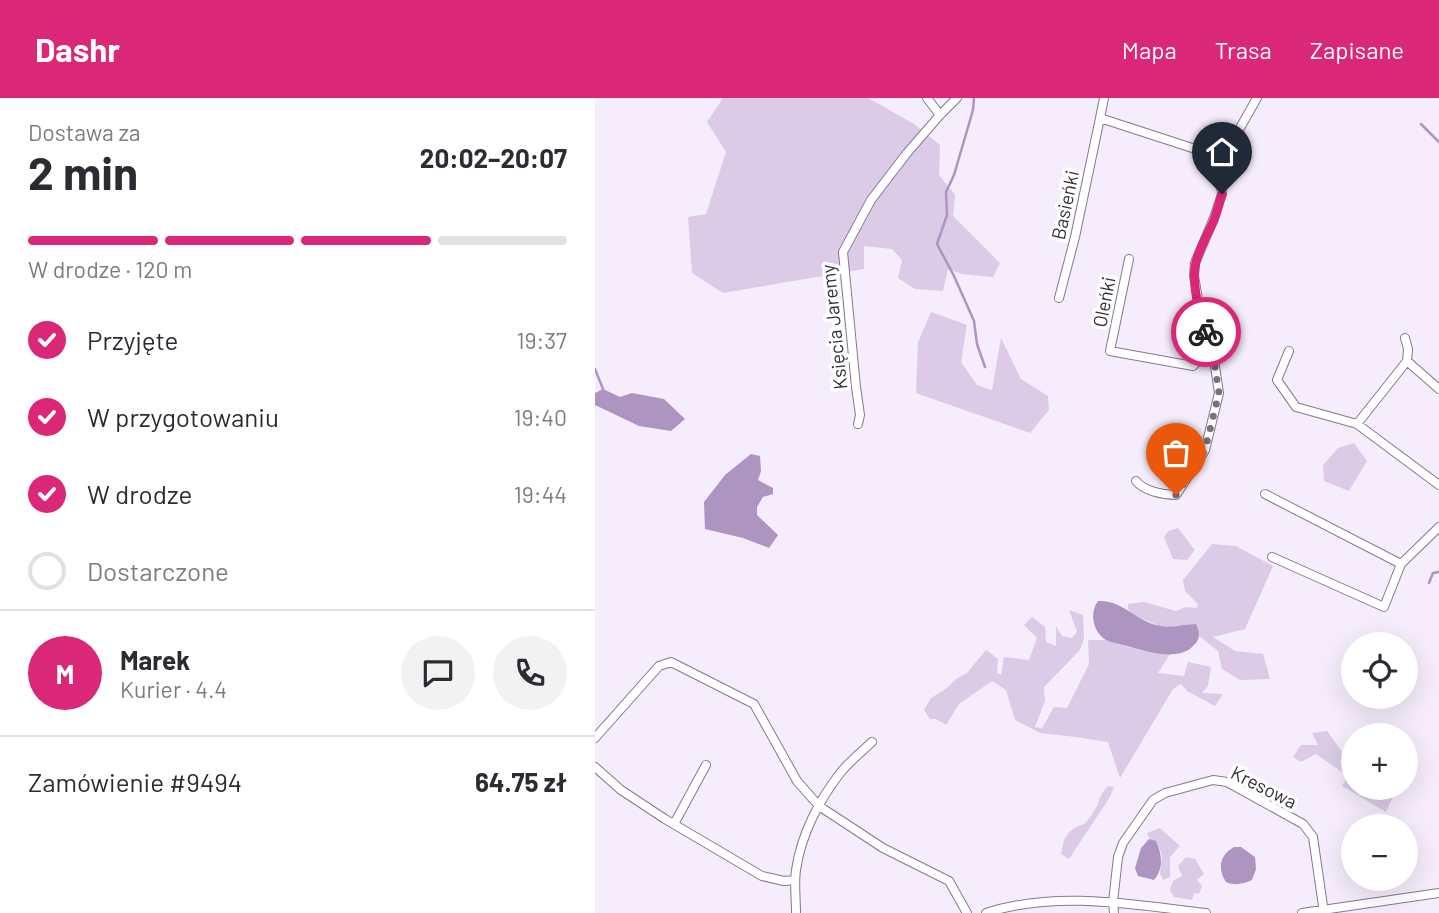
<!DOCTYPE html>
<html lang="pl">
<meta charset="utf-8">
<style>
body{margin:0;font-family:Barlow,sans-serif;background:#f2f2f3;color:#2b2b33;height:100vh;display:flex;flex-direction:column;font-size:26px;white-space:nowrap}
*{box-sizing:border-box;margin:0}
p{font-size:23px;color:#7c7c81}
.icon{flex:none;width:38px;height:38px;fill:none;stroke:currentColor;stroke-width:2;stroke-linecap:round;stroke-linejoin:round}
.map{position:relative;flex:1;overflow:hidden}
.panel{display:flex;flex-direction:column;background:#fff;width:595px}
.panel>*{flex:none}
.tools{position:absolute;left:746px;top:534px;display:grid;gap:14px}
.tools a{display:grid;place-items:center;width:77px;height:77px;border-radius:50%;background:#fff;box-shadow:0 7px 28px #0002;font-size:35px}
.pin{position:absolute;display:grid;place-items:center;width:60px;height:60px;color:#fff;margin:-72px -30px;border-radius:50% 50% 50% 0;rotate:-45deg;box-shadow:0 0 7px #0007}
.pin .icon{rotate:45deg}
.courier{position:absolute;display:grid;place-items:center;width:70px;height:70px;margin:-35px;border:5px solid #db2777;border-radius:50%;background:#fff;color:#222;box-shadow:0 2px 9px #0007}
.head em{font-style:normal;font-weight:700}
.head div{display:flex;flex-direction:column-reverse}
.head{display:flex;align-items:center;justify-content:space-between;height:119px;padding:0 28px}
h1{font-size:46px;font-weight:700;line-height:52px}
.bar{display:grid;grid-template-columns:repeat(4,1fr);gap:10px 7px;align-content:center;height:84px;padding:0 28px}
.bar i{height:9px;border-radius:5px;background:#e1e1e2}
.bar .current{background:#db2777}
.bar p{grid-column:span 4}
.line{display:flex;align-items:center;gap:18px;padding:0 28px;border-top:2px solid #e1e1e2}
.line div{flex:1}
.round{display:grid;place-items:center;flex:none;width:74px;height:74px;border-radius:37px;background:#f2f2f3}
ol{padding:0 28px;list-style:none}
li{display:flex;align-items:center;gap:21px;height:77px}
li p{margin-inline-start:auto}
li .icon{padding:7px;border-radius:50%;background:#db2777;color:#fff;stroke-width:4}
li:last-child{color:#7c7c81}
li i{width:38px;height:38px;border:4px solid #e1e1e2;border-radius:50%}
header{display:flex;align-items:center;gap:42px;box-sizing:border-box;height:98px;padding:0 35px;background:#db2777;color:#fff}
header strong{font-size:33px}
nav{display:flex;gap:38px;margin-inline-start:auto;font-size:24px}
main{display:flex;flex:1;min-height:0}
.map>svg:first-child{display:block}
</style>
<header>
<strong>Dashr</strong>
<nav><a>Mapa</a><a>Trasa</a><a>Zapisane</a></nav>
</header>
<main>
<section class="panel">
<div class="head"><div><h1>2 min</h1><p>Dostawa za</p></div><em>20:02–20:07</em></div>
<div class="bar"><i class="current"></i><i class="current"></i><i class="current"></i><i></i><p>W drodze · 120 m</p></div>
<ol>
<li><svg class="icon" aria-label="check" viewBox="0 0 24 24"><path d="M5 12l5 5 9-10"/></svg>Przyjęte<p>19:37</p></li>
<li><svg class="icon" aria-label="check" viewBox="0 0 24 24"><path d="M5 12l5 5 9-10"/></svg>W przygotowaniu<p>19:40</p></li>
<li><svg class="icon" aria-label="check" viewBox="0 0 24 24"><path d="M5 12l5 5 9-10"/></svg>W drodze<p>19:44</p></li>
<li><i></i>Dostarczone</li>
</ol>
<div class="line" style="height:126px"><b class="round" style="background:#db2777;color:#fff">M</b><div><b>Marek</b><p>Kurier · 4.4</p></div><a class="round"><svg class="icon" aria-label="chat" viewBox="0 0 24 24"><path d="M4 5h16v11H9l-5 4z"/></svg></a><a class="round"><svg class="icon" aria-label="phone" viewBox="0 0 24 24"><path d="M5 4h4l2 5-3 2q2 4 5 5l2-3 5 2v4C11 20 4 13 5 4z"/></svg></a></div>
<div class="line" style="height:91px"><div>Zamówienie #9494</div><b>64.75 zł</b></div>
</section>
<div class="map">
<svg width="844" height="815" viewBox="0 0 844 815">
<rect width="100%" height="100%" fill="#f5ecfc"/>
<path fill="#dbcbe7" d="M128,0h145l46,26 26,21 -1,30 16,20 -2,21 47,47 -7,14 -31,-3 -14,-5 -5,22 -28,-2 -17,-11 4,-18 -10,-11 -28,-3v23l-141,24 -31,-20 -4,-56 18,-3 20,-62 -19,-30z
M336,214l36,13 -6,37 16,23 15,5 9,-52 20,41 27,17 1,14 -19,23 -114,-40 2,-51z
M759,345l13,18 -18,30 -25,-10 -1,-16 15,-17z
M583,430l17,22 -8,10 -14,-1 -9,-22 4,-6z
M617,446l24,2 37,20 -28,63 -32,8 22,14 28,3 7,25 -30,1 -18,-11 -4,-18 -19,-15 -3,-12 -35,3 -29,-13 -4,-5v-5l16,-2 32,9 10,-4 11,1 1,-4 -13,-13 -2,-11z
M474,512l14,5 1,23 -4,12 -36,37 1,14 -10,26 7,1 12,-21 13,1 22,-44 -1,-24h17l34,10 31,4 -12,19 26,3 4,-14 23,5 -3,19 -6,7 21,1 -8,12 -28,-15 -6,-7 -8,5 -53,89 -12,-36 -32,-5 -36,-4 -25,-13 -9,-30 -14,-9 -33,23 -13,21 -10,-6h-6l-6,-9 7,-12 16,-10 9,-9 11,-6 19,-23 12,9 -1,14 4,2 3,-18 25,3 8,-22 -13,-13 8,-8 13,10 1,15 10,4v-20l6,10 10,2 5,-6z
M732,633l20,28h6v29h37l3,9 -7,15 -44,-26 6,-10 -32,-22 -15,8 -8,-5 8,-12h17l-6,-12z
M513,688l6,1 -4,10 -41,62 -8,-5c2,-10 3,-19 12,-25 10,-6 9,-1 18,-13 8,-10 8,-22 17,-30z
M565,730l20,18 -10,11v20l-7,3 -3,-7 2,-18 -6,-14 -6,-1 -3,-7z
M591,759l9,2 9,15 -7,6 5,6 -3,8 -5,-1 -2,7 -18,-3 -4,-7 3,-9 9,-5 -4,-10z"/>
<path fill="#ae94c1" d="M8,291l17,8 12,-4 32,6 21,20 -14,12 -32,-5 -44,-21v-12z
M156,356l9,2 1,15 -3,9 15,8v6l-10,3 -6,10v8l21,20 -9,13 -26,-10 -38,-9 -1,-27 21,-27z
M503,503c24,-2 40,22 63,25 11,2 24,-2 35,-2 1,3 3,7 3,10 0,7 -4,10 -8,14 -16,13 -46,3 -64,-2 -6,-2 -15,-3 -21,-6 -13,-8 -17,-27 -8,-39z
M554,741l7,2c6,14 8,27 -2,39l-16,-4 -3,-8 6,-20z
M639,749h7l14,10 1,12 -4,11c-9,4 -17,6 -26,2 -9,-14 -6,-27 8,-35z"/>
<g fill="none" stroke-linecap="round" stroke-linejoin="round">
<path stroke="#ae94c1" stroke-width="2.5" d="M379,0l-1,12 -19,65 -8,17 1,23 -10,29 17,32 20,45 3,23 8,23
M826,26l18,18
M0,271l8,20
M834,485l4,-10 6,-1"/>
<g stroke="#857890" stroke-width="10">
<path id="minor" d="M332,0l13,17
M509,0l-4,20 123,40
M534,161l-19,92 83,15 19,-19
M464,200l16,-61 25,-119
M810,240l3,11 -1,12
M694,253l-12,29 19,27 61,17 82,61
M263,326l2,-9 -4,-28 -13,-135 28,-52 36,-47 33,-38 17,-17
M762,326l50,-63 32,28
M541,383c8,10 27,14 40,14l29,-45 14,-57 -7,-46 -10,-25 -8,-46 1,-13 19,-45 8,-24 -3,-24 4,-12 34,-60
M670,396l136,70
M677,459l112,50 17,-43 38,-37
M0,640l64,-72 12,-4 83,42 43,77 22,25 64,42 66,33 18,32
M0,669l26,23 44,29 97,57 22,5 11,-1
M79,726l32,-59
M201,815c0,-14 -2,-29 0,-43 5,-35 23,-70 45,-98 9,-11 20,-20 31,-30
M391,815c71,-23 148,-8 220,0
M519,815l-1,-11 5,-45 5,-14 30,-43 12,-7 48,-13 14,2 76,42 10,13 11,76
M707,815l137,-20"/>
</g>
<use href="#minor" stroke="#fff" stroke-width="8"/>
</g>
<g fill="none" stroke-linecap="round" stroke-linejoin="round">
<path stroke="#77707d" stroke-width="7" stroke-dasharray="0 12.6" d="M581,397l29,-45 14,-57 -7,-46 -6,-15"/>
<path stroke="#db2777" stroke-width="9" d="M611,234c-7,-16 -15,-53 -10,-70 4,-15 12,-28 18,-42 3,-8 5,-17 8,-26"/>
</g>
<g text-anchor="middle" stroke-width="7" stroke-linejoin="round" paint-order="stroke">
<g font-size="19" fill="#332e38" stroke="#fff">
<text transform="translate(470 107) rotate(-78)" y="7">Basieńki</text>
<text transform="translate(509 204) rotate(-79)" y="7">Oleńki</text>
<text transform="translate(239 229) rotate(-96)" y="7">Księcia Jaremy</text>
<text transform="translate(669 689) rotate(27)" y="7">Kresowa</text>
</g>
</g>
</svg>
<div class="tools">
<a><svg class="icon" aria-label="locate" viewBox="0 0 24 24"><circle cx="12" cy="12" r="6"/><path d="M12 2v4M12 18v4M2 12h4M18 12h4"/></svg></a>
<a>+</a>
<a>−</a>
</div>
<div class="pin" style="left:581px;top:397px;background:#ea580c"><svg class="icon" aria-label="bag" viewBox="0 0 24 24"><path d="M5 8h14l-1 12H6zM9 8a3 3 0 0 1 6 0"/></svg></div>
<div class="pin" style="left:627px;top:96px;background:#1f2937"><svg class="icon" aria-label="home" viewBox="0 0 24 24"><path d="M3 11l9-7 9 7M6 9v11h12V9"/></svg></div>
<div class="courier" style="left:611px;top:234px"><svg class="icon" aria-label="bike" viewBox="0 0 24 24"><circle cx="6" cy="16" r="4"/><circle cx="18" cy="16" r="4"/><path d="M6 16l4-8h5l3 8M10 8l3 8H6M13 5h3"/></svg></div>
</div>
</main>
